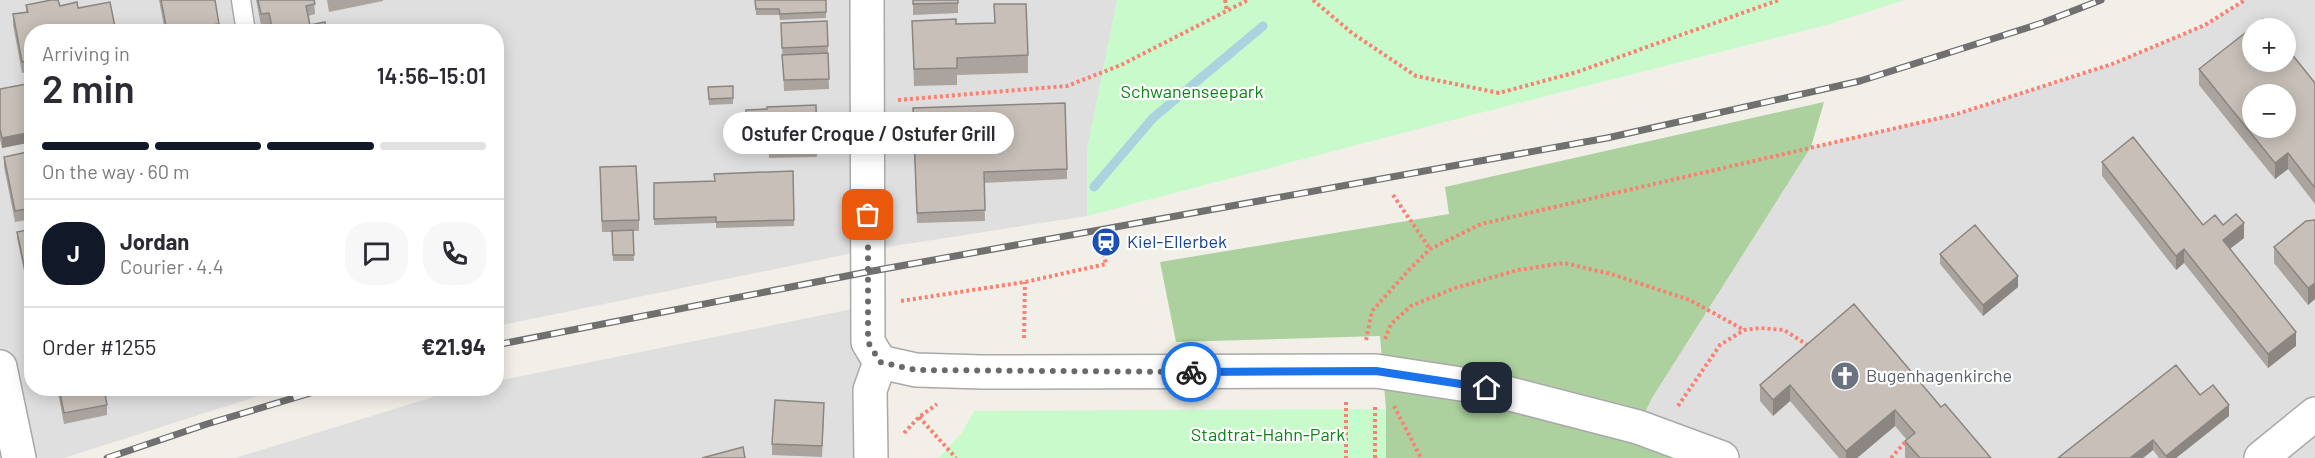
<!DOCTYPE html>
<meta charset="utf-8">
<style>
body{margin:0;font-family:Barlow,sans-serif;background:#f7f7f7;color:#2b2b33;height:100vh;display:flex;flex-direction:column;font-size:22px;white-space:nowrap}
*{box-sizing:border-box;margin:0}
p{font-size:20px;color:#7c7c81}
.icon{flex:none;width:33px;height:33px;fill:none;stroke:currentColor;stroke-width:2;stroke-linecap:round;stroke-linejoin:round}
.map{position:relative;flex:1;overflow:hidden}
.details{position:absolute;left:24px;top:24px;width:480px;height:372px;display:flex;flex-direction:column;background:#fff;border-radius:24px;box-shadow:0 3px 15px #0003}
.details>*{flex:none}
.fabs{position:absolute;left:2242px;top:18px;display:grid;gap:12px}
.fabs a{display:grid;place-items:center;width:54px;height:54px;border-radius:50%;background:#fff;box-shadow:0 3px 15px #0003;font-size:30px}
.pin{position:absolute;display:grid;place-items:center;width:51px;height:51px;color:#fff;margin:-26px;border-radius:12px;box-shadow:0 3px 9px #0006}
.courier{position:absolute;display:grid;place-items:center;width:60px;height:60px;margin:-30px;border:4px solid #1a73e8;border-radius:50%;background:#fff;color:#222;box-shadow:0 2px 8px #0007}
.bubble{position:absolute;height:42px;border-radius:21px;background:#fff;box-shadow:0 3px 15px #0003;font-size:20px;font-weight:600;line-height:42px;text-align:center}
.summary em{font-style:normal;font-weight:600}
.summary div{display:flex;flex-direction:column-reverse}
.summary{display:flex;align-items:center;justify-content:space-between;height:102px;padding:0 18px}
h1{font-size:39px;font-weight:600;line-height:45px}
.bar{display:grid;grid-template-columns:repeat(4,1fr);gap:9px 6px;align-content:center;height:72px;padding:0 18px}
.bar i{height:8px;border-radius:4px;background:#e1e1e2}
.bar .active{background:#111827}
.bar p{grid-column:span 4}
.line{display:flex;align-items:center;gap:15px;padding:0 18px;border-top:2px solid #e1e1e2}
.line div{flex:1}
.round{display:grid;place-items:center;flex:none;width:63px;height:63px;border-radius:24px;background:#f7f7f7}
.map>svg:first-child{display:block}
</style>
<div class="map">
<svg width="2315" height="458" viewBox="0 0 2315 458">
<rect width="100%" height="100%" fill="#f2efe9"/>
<path fill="#e0dfdf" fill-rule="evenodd" d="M0,0h1117l-30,150v66l-219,34 -371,76 -1,-294h-464v356l248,1 -216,69h-64z
M2245,0h70v458h-593l-84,-31 14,-29 159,-251 146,-33 158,-51 90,-38zM2253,28h33v34h-33zM2253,94h33v34h-33z
M867,306l4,152h-636l224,-69 37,-1 1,-7z"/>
<path fill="#add19e" d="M1824,102l-13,45 -159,251 -14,29 41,31h-293v-49l-6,-73 -204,6 -16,-80 289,-48 -4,-27z"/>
<path fill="#c8facc" d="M1117,0h788l-79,25 -401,102 -338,89v-66z
M1386,409v49h-447l24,-27 11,-20z"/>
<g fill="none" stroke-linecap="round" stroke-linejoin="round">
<path stroke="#aad3df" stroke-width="9" d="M1094,187l59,-69 110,-92"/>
<g stroke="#a9a9a9" stroke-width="21">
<path id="lane" d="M241,0l5,32"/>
</g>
<g stroke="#a9a9a9" stroke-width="36">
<path id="street" d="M867,0l1,342 12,20
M880,362l36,8 66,2 394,-1 111,17 151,39 84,31
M0,367l19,91
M871,458l-1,-68 10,-28
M2261,458l54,-44"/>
</g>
<path stroke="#fa8072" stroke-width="4" stroke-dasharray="3 3" stroke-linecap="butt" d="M1225,0l2,12
M1313,0l39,33 64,43 83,17 78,-21 202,-72
M898,100l169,-14 54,-21 127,-65
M1393,195l37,54
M901,301l124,-19 81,-18 -3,-15
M1024,338l1,-56
M1385,339l6,-15 20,-18 44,-18 63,-18 46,-7 47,11 79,26 54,30
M1366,340l6,-29 36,-40 22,-22 51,-25 476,-110 158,-51 90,-38 40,-25
M1346,402v56
M1394,406l27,52
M1678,406l42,-61 24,-15 16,-2 24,2 25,16
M919,417l37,41
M904,433l15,-16 18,-13
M1375,458v-53
M1891,458l16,-18"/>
<use href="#lane" stroke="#fff" stroke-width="18"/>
<use href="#street" stroke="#fff" stroke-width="33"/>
<g stroke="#707070" stroke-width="7">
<path id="rail" d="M496,345l371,-73 740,-134 253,-57 182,-58 59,-23
M107,458l100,-34 120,-36"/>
</g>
<use href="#rail" stroke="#fff" stroke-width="4.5" stroke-dasharray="14" stroke-linecap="butt"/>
</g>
<path fill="#aba49e" d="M159,0h56l4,24v8h-54z
M256,0h58l1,14 -7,2 2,9 17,7h-56l-2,-8 -8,1z
M327,0h56v1l-54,11z
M755,0h71v18l-46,2 -1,-5h-23z
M913,0h45v13l-45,2z
M994,4l34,51v18l-71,2v10l-43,1 -2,-65 44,3 38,-1z
M26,5l34,1 18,2 -46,24v39l-10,2 -9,-48v-11l13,-2z
M827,21l2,68 -45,2 -3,-68z
M2199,69l116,14v121l-27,-35 -13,10 -76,-94z
M32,83v59l-30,6 -2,-8v-51z
M733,86v18l-24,1 -1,-18z
M816,105l1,52 -48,1 -1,-23 -21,1 -1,-26z
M913,119l154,50v10l-83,4 1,38 -68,2z
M32,151v68l-17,3 -11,-55v-10z
M2102,162l101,63h20l21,13 -14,11 66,97 -28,22 -84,-105 -8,7 -74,-94z
M793,171l1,55 -78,2v-5l-62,2v-42l60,-2z
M600,178l39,42v11h-6l1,30h-21l-1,-29h-10z
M2315,220v79l-7,6 -34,-42v-16z
M32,229v60l-4,1 -11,-52v-6z
M1940,254l78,33 -35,29 -43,-52z
M1854,304l87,103 50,51h-85l-1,-1v-16l2,-1 -12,-14 -38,32h-18l-49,-57 -17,15 -13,-15v-16z
M2176,365l24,30 29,21 -53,42h-17l-6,-8 -10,8z
M57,388h47l3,17v10l-43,9z
M824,414l-2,43 -50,-2v-11z"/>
<path fill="#8b8681" d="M32,132v10l-30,6v-10z
M2288,153v16l-13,10v-16z
M2244,223v15l-21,16v-14z
M2184,249v14l-8,7v-14z
M2018,276v11l-35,29v-11z
M2315,283v16l-7,6v-17z
M2296,332v14l-28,22v-14z
M1790,385v16l-17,15v-16z
M2229,405v11l-53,42h-10v-2z
M1895,410v16l-38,32h-11v-7z
M2153,440v10l-10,8h-13z"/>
<path fill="#c7bfb8" stroke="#8b8681" stroke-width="1.5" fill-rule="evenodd" d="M51,0h7l2,6 17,-4 1,6 32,-6 6,30h-84v28l-10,2 -9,-48 15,-2 -2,-7z
M161,0h54l4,24 -52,7z
M258,0h56l1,4 -9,2 4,19 15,-3 2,10h-54l-4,-19 -8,1z
M755,0h71v12l-46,2 -1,-5h-23z
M913,0h45v3l-45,1z
M994,4h32l2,51 -71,3v10l-43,1 -2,-48 44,-2v5l39,-1z
M2263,19l8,9h-18v34h33v-15l29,36v105l-27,-35 -13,10 -76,-94zM2253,94h33v34h-33z
M827,21l1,25 -46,2 -1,-25z
M828,53l1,26 -45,1 -2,-25z
M32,83v49l-30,6 -2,-9v-40z
M733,86v12l-24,1 -1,-12z
M1065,103l2,66 -83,3 1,38 -68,3 -4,-105z
M816,105l1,46 -48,1 -1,-23 -21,1 -1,-20 21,-1v-2z
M2133,137l70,88 12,-10 8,10 13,-11 8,9 -21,17 73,92 -28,22 -84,-105 -8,7 -74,-94z
M32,151v57l-17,3 -11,-54z
M636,166l3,54 -37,1 -2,-54z
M793,171l1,49 -78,2v-5l-62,2v-36l61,-2 -1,-7z
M2306,221l9,-1v63l-7,5 -34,-41z
M1975,225l43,51 -35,29 -43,-51z
M32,229v54l-4,1 -11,-52z
M633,230l1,25h-21l-1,-24z
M1854,304l87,103 4,-3 46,54h-71l-15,-17 10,-8 -20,-23 -49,41 -56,-66 -17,15 -13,-15z
M2176,365l24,30 13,-10 16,20 -63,51 -13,-16 -23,18h-72z
M59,388h45l3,17 -43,8z
M775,400l49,3 -2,43 -50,-2z
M743,447l2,11h-43z"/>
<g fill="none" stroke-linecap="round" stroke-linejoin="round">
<path stroke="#6b6a68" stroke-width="6" stroke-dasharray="0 10.8" d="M868,215v127l12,20 36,8 275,2"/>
<path stroke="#1a73e8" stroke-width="8" d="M1191,372l185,-1 111,17"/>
</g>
<defs>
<g id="station-disc" transform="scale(1.5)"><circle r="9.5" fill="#1a4fb4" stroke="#fff"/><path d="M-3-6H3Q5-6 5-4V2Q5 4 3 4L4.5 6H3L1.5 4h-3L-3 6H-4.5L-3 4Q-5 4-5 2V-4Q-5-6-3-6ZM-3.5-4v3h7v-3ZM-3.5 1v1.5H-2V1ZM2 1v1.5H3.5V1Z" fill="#fff"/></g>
<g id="church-disc" transform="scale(1.5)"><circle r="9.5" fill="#6b7280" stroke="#fff"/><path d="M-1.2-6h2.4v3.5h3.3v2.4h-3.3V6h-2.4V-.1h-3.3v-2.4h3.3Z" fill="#fff"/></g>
</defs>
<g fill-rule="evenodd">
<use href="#station-disc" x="1106" y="242"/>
<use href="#church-disc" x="1845" y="376"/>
</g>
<g text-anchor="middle" stroke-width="4.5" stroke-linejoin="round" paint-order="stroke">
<g font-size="18" fill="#0c8416" stroke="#fff">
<text x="1192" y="98">Schwanenseepark</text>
<text x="1268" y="441">Stadtrat-Hahn-Park</text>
</g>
<g font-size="18" fill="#164399" stroke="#fff" text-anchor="start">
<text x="1127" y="248">Kiel-Ellerbek</text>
</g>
<g font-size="18" fill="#5b616d" stroke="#fff" text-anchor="start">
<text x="1866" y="382">Bugenhagenkirche</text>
</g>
</g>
</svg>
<div class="fabs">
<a>+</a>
<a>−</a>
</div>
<div class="pin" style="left:868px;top:215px;background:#ea580c"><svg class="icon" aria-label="bag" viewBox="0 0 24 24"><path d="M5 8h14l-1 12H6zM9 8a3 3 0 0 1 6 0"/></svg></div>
<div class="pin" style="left:1487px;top:388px;background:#1f2937"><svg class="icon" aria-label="home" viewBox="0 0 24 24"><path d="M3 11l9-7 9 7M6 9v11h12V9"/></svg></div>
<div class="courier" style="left:1191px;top:372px"><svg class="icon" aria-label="bike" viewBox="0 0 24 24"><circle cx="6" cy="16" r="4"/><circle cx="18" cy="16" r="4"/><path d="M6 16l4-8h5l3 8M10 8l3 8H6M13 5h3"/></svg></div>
<div class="bubble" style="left:723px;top:112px;width:291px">Ostufer Croque / Ostufer Grill</div>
<section class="details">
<div class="summary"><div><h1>2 min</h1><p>Arriving in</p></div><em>14:56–15:01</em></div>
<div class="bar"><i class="active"></i><i class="active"></i><i class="active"></i><i></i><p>On the way · 60 m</p></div>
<div class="line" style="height:108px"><b class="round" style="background:#111827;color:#fff">J</b><div><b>Jordan</b><p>Courier · 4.4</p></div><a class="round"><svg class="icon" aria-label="chat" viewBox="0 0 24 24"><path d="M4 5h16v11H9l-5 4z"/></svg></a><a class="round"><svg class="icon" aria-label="phone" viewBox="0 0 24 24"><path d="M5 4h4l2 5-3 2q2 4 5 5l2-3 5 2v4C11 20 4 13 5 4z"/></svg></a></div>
<div class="line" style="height:78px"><div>Order #1255</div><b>€21.94</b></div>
</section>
</div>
